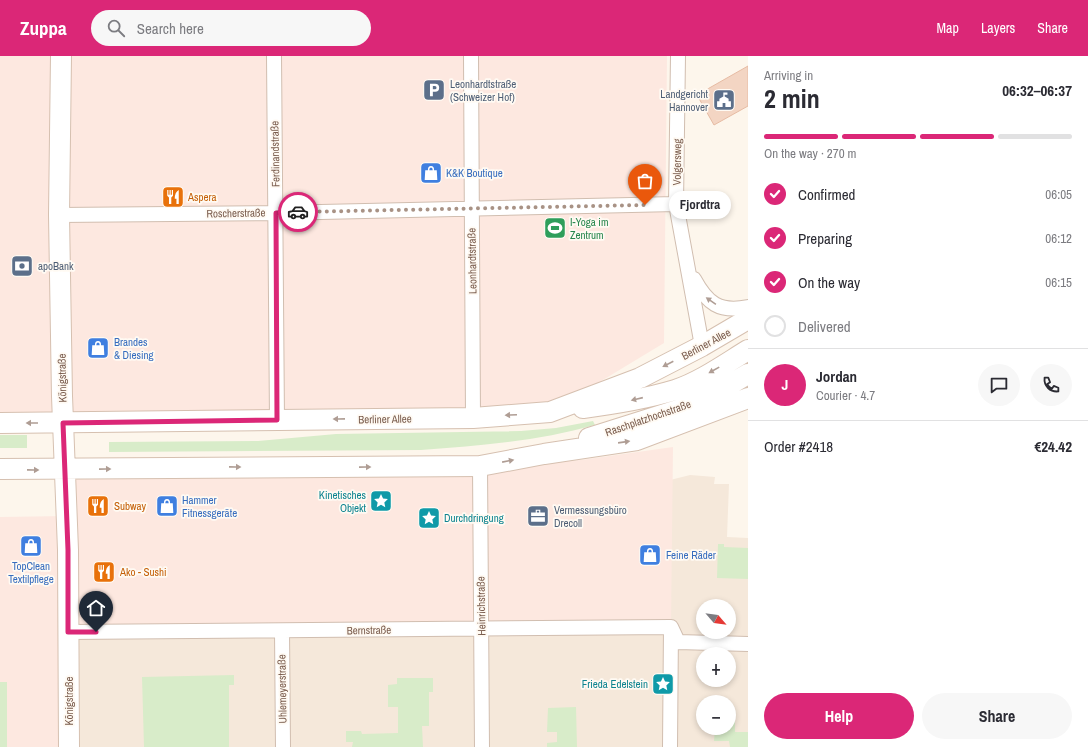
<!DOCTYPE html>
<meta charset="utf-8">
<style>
body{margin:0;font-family:"Archivo Narrow",sans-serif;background:#f7f7f7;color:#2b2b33;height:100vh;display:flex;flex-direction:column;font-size:15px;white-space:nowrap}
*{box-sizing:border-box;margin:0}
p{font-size:13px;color:#7c7c81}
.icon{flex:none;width:22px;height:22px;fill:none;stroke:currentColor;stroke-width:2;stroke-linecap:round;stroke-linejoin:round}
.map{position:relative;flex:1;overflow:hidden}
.sheet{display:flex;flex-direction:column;background:#fff;width:340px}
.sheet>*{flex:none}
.needle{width:26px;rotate:118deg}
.fabs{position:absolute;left:696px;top:543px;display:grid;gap:8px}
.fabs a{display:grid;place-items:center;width:40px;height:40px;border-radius:50%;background:#fff;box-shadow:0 2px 6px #0003;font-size:20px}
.pin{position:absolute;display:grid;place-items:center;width:34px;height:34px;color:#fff;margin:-41px -17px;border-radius:50% 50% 50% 0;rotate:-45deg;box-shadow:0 0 4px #0007}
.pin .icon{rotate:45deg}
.courier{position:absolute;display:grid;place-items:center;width:40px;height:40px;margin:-20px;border:3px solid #db2777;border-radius:50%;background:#fff;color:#222;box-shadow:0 1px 5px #0007}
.bubble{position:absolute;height:28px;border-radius:14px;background:#fff;box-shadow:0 2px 6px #0003;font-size:13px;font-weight:700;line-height:28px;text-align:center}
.overview em{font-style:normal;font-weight:700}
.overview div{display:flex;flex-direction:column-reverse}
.overview{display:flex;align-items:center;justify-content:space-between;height:68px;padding:0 16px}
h1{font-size:26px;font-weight:700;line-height:30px}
.bar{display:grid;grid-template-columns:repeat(4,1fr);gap:6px 4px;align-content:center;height:48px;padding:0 16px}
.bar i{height:5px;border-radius:3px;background:#e1e1e2}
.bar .selected{background:#db2777}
.bar p{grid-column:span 4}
.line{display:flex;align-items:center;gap:10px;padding:0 16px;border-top:1px solid #e1e1e2}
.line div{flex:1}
.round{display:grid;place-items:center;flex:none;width:42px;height:42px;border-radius:21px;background:#f7f7f7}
ol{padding:0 16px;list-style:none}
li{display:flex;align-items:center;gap:12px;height:44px}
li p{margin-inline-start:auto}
li .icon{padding:4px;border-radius:50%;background:#db2777;color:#fff;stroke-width:4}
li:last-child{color:#7c7c81}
li i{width:22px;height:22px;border:2px solid #e1e1e2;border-radius:50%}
.action{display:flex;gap:8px;margin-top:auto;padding:8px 16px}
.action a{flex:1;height:46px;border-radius:24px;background:#db2777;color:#fff;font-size:16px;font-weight:700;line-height:46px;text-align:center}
.action a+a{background:#f7f7f7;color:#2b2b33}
header{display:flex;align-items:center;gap:24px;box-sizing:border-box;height:56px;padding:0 20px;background:#db2777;color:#fff}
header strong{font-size:19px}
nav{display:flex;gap:22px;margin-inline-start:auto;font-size:14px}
.search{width:280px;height:36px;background:#f7f7f7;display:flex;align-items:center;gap:10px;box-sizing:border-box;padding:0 14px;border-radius:22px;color:#7c7c81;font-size:15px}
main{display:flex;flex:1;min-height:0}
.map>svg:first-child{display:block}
</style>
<header>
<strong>Zuppa</strong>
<div class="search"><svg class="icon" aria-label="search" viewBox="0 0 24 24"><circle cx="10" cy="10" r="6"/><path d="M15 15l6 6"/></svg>Search here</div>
<nav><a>Map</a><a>Layers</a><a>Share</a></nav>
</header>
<main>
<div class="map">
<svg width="748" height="691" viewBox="0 0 748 691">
<rect width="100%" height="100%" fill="#fdf6ec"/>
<path fill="#f5e8da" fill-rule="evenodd" d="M690,419l25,2 -1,7h15l-2,53 21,1v209h-679l-1,-115zM703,550h26v26h-26zM703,598h26v26h-26zM703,646h26v26h-26z"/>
<path fill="#fde8e0" d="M0,0h667l-3,287 -114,69 -550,11z
M673,391l-2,180 -602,5v115h-69v-230l67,-1 -1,-46 414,-4 101,-6z"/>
<path fill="#d8ecc9" d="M593,365l2,4c-57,16 -115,21 -174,25l-312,2v-10l149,-1 78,-7 185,-3 35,-3z
M0,379h27v13h-27z
M718,488h6v3l24,1v31l-31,-1z
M234,619v10h-5v62h-85l-2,-70z
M397,622h36v14h-4v34h-7l1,21h-71l1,-5h-7v-11h15l1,3 36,-1v-26h-10v-22l9,-1z
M0,626h7v65h-7z
M576,651l1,40h-30v-4l10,-1v-10h-10l1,-24z
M729,654h6v22h13v15h-18l-1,-6h-15l1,-13h14z"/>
<path fill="#f3d5c3" stroke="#e6bba3" d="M748,10v40l-34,19 -17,-30z"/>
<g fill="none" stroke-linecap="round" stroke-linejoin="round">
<g stroke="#d1beb0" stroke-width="16">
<path id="street" d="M274,0l3,364
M471,0l2,362
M678,0l-2,148 26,142
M59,159l217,-2 400,-9
M694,223c13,24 25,34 54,28
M480,410l2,281
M671,571l7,15 70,2
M282,575l1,116
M68,576l603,-5
M670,691l1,-120"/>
</g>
<g stroke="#d6c0b0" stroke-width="22">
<path id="secondary" d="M61,0l-2,159 3,181 6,154 1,197
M583,352c31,-4 62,-9 92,-18 25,-8 50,-26 73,-40
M0,367l473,-5 77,-6 90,-34 62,-32 46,-27
M589,382l95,-30 40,-20 24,-14
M0,413l480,-3 64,-12 93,-14 111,-42"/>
</g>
<use href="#street" stroke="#fff" stroke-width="14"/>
<use href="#secondary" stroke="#fff" stroke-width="20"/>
</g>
<defs><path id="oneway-solid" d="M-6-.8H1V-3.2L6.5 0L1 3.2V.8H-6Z"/></defs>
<g fill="#af9d94">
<use href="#oneway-solid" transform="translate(711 245) rotate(-145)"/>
<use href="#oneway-solid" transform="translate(668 308) rotate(153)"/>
<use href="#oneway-solid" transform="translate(714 314) rotate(151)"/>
<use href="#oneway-solid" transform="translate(637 343) rotate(167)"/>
<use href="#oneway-solid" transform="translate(511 359) rotate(177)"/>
<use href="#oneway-solid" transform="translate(339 363) rotate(179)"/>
<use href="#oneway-solid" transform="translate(32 367) rotate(-180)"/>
<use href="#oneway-solid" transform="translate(624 386) rotate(-8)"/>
<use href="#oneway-solid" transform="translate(508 405) rotate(-11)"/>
<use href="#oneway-solid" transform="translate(235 411) rotate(1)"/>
<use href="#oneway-solid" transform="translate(365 411) rotate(-1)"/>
<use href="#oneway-solid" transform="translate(105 413) rotate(-1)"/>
<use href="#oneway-solid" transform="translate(33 414) rotate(1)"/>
</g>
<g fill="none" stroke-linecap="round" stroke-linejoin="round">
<path stroke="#a89285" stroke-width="4" stroke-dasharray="0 7.2" d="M298,156l347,-7"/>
<path stroke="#db2777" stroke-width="5" d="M96,576h-28v-82l-5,-127 214,-3 -1,-207 22,-1"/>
</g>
<defs>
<g id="parking-square" transform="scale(1.15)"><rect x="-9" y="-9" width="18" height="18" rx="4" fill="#5c6f8a" stroke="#fffaf3"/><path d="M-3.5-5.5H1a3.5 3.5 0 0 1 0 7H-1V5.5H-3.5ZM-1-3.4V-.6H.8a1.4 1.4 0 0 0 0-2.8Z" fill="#fff"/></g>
<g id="civic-square" transform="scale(1.15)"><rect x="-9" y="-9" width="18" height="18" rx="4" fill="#5c6f8a" stroke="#fffaf3"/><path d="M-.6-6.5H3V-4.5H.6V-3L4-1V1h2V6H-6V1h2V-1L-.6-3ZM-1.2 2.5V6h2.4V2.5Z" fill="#fff"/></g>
<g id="shop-square" transform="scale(1.15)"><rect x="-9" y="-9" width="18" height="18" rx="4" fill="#3f7fe0" stroke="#fffaf3"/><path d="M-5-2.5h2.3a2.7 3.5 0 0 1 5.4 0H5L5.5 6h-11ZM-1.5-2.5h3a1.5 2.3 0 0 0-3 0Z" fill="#fff"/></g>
<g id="restaurant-square" transform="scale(1.15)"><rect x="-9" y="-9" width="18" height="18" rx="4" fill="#e8710a" stroke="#fffaf3"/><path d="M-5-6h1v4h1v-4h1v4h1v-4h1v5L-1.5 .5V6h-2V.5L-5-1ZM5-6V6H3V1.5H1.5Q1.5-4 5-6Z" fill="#fff"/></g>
<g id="stadium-square" transform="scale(1.15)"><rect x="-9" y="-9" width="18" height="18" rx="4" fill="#2e9e5b" stroke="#fffaf3"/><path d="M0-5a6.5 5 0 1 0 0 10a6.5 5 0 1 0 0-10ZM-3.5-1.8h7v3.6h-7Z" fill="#fff"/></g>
<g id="bank-square" transform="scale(1.15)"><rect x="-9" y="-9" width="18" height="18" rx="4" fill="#5c6f8a" stroke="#fffaf3"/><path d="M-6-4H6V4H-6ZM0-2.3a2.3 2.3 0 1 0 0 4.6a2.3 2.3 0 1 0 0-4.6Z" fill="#fff"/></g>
<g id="sight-square" transform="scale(1.15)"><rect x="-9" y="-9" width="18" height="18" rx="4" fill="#0f9aa8" stroke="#fffaf3"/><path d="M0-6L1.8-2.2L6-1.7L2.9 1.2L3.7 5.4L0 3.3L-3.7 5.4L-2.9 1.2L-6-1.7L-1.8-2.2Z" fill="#fff"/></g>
<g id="office-square" transform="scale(1.15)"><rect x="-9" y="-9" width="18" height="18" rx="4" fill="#5c6f8a" stroke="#fffaf3"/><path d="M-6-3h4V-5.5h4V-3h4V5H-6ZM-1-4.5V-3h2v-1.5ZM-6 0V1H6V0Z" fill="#fff"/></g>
</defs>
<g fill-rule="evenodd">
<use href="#parking-square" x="434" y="34"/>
<use href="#civic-square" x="724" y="44"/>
<use href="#shop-square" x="431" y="117"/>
<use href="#restaurant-square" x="173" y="141"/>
<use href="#stadium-square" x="555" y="172"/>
<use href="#bank-square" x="22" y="210"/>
<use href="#shop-square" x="98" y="292"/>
<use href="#sight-square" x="381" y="445"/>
<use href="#restaurant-square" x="98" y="450"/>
<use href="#shop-square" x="167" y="450"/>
<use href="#office-square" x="538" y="460"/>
<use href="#sight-square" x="429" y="462"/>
<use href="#shop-square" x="31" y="490"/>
<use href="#shop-square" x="650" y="499"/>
<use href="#restaurant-square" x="104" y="516"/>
<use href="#sight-square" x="663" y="628"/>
</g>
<g text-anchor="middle" stroke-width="3.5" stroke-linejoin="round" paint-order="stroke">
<g font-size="11" fill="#4e5e75" stroke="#fffaf3" text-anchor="start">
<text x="450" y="32">Leonhardtstraße<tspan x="450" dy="13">(Schweizer Hof)</tspan></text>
<text x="708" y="42" text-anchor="end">Landgericht<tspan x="708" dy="13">Hannover</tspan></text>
<text x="38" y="214">apoBank</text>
<text x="554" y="458">Vermessungsbüro<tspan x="554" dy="13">Drecoll</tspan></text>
</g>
<g font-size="11" fill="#7a5c4d" stroke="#fffaf3">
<text transform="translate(275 98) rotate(-91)" y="4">Ferdinandstraße</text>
<text transform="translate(677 106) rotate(-89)" y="4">Volgersweg</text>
<text transform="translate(236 157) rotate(-1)" y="4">Roscherstraße</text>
<text transform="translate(472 205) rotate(-91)" y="4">Leonhardtstraße</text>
<text transform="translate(706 288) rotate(-28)" y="4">Berliner Allee</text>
<text transform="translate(62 322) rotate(-91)" y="4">Königstraße</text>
<text transform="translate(648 362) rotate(-19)" y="4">Raschplatzhochstraße</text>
<text transform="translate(385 363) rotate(-1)" y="4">Berliner Allee</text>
<text transform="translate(481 550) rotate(-91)" y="4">Heinrichstraße</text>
<text transform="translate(369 574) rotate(-1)" y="4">Bernstraße</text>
<text transform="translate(282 633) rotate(-91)" y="4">Uhlemeyerstraße</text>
<text transform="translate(69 645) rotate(-90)" y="4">Königstraße</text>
</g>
<g font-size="11" fill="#366cbe" stroke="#fffaf3" text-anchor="start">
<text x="446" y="121">K&amp;K Boutique</text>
<text x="114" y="290">Brandes<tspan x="114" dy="13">&amp; Diesing</tspan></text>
<text x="182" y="448">Hammer<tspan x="182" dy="13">Fitnessgeräte</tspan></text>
<text x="666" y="503">Feine Räder</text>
<text x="31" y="514" text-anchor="middle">TopClean<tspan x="31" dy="13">Textilpflege</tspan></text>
</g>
<g font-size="11" fill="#c56008" stroke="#fffaf3" text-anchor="start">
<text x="188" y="145">Aspera</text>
<text x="114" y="454">Subway</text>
<text x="120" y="520">Ako - Sushi</text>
</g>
<g font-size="11" fill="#27864d" stroke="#fffaf3" text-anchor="start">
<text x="570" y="170">I-Yoga im<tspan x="570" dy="13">Zentrum</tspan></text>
</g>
<g font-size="11" fill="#0d838f" stroke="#fffaf3" text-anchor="end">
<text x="366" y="443">Kinetisches<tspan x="366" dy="13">Objekt</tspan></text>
<text x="444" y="466" text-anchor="start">Durchdringung</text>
<text x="648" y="632">Frieda Edelstein</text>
</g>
</g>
</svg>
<div class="fabs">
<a><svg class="needle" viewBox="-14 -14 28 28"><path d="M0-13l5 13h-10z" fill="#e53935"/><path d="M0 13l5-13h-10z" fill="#7c7c81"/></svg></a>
<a>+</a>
<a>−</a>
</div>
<div class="pin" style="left:645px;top:149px;background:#ea580c"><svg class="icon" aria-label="bag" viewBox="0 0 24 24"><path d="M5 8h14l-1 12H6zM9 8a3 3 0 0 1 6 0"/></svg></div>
<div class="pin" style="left:96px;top:576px;background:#1f2937"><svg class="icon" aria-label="home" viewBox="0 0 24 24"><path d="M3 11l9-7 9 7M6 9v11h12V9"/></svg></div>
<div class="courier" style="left:298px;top:156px"><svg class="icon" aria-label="car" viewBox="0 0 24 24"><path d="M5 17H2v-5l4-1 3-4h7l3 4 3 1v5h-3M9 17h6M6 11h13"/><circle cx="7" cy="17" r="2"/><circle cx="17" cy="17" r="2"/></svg></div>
<div class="bubble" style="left:669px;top:135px;width:62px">Fjordtra</div>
</div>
<section class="sheet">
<div class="overview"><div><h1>2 min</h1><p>Arriving in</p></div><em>06:32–06:37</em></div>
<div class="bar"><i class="selected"></i><i class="selected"></i><i class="selected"></i><i></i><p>On the way · 270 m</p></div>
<ol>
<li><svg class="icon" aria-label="check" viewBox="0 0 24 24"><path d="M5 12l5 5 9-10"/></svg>Confirmed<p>06:05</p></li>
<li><svg class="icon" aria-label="check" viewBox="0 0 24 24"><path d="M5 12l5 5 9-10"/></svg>Preparing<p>06:12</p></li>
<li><svg class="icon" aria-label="check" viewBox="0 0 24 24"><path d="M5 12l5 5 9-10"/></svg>On the way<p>06:15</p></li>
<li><i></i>Delivered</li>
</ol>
<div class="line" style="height:72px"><b class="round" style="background:#db2777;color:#fff">J</b><div><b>Jordan</b><p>Courier · 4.7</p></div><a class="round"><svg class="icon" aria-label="chat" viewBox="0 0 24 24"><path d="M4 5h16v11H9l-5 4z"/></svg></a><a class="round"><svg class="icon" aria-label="phone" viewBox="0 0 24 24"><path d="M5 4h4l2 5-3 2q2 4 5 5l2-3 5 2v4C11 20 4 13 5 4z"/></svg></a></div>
<div class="line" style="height:52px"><div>Order #2418</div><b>€24.42</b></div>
<div class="action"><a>Help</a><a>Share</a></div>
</section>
</main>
